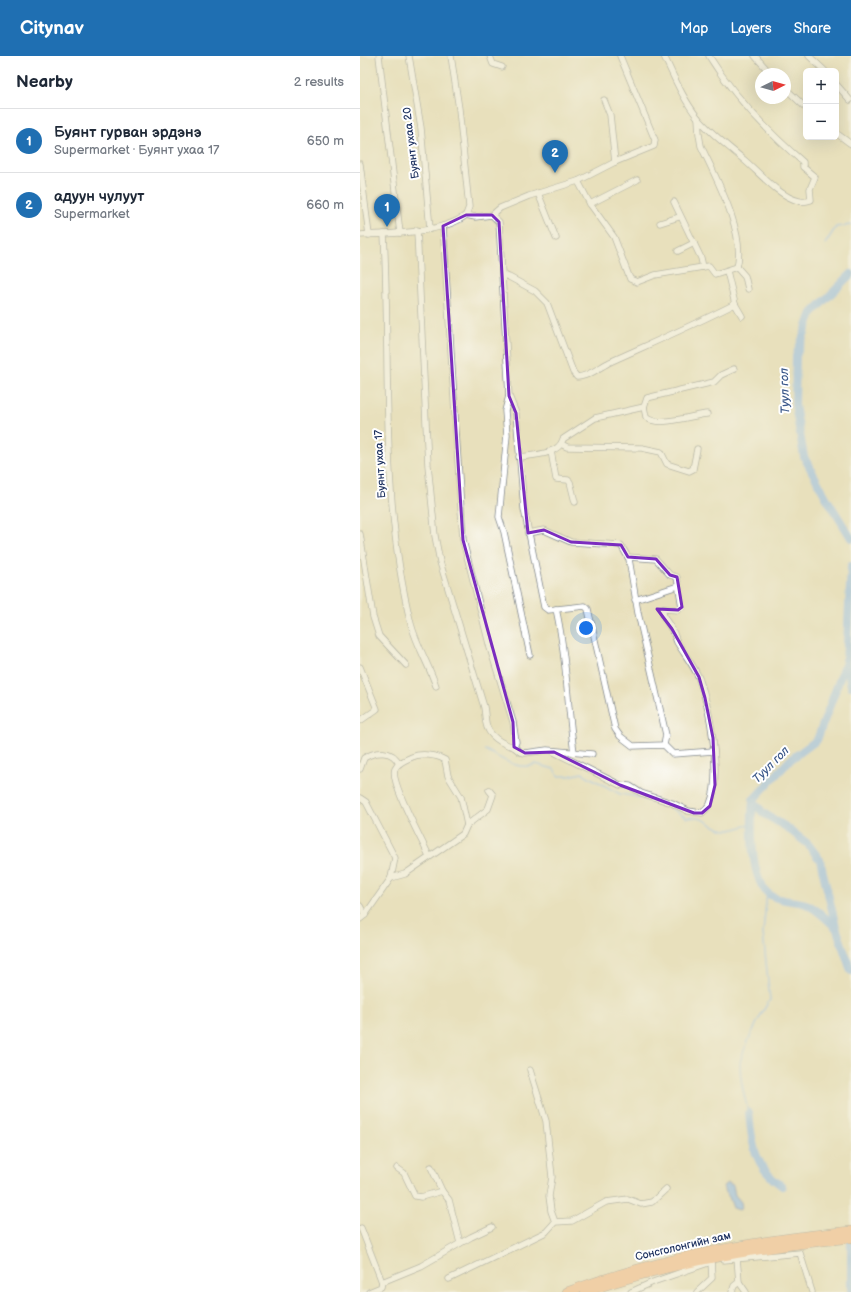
<!DOCTYPE html>
<meta charset="utf-8">
<style>
:root{--surface:#fff;--page:#f6f6f7;--text:#1f2937;--muted:#747a83;--line:#e0e1e3;--accent:#1f6fb2}
body{margin:0;font-family:"Balsamiq Sans",sans-serif;background:var(--page);color:var(--text)}
.controls{position:absolute;right:12px;top:12px;display:grid;overflow:hidden;border-radius:6px;box-shadow:0 4px 16px #0002}
.controls button{width:36px;height:36px;display:grid;place-items:center;padding:0;border:0;border-bottom:1px solid var(--line);background:var(--surface);color:var(--text);font:20px sans-serif}
.compass{position:absolute;left:395px;top:12px;width:36px;height:36px;border-radius:50%;background:var(--surface);box-shadow:0 4px 16px #0002;rotate:85deg}
.you{position:absolute;left:226px;top:572px;width:14px;height:14px;margin:-10px;border:3px solid #fff;border-radius:50%;background:#1a73e8;box-shadow:0 0 0 6px #1a73e833}
.badge{display:grid;place-items:center;width:26px;height:26px;border-radius:50%;background:var(--accent);color:#fff;font-size:13px;font-weight:700}
.pin{position:absolute;translate:-50% -33px;filter:drop-shadow(0 1px 2px #0008)}
.pin::after{content:'';position:absolute;top:21px;width:14px;height:12px;background:inherit;clip-path:polygon(0 0,100% 0,50% 100%)}
.list{margin:0;padding:0;list-style:none}
h2{display:flex;justify-content:space-between;align-items:center;height:52px;margin:0;padding:0 16px;font-size:17px}
h2 small{font-size:13px;font-weight:400;color:var(--muted)}
.list li{display:grid;grid-template-columns:26px 1fr auto;gap:12px;align-items:center;box-sizing:border-box;height:64px;padding:0 16px;border-top:1px solid var(--line)}
.list b{display:block;font-size:15px;white-space:nowrap}
.list p{margin:0;font-size:13px;white-space:nowrap;color:var(--muted)}
.list em{font-size:13px;font-style:normal;color:var(--muted)}
.map{position:relative;flex:none;width:491px;height:1236px;overflow:hidden}
header{display:flex;align-items:center;gap:24px;box-sizing:border-box;height:56px;padding:0 20px;background:var(--accent);color:#fff}
header strong{font-size:19px}
nav{display:flex;gap:22px;margin-inline-start:auto;font-size:14px}
main{display:flex}
aside{flex:1;background:var(--surface)}
.map>svg:first-child{display:block}
.water{fill:#89baf5;stroke:#5274aa}
.lines{fill:none;stroke-linecap:round;stroke-linejoin:round}
.stream{stroke:#89baf5;stroke-width:1.5}
.river{stroke:#89baf5;stroke-width:8}
.minor-casing{stroke:#82888d;stroke-width:7}
.primary-casing{stroke:#82888d;stroke-width:10}
.minor{stroke:#fff;stroke-width:5.5}
.primary{stroke:#fbbb8d;stroke-width:9}
.marked{fill:none;stroke:#7b2cbf;stroke-width:3;stroke-linejoin:round}
.labels{text-anchor:middle;dominant-baseline:central;stroke-width:4;stroke-linejoin:round;paint-order:stroke}
.street-label{font-size:11px;fill:#1b2f5e;stroke:#fff}
.water-label{font-size:12px;font-style:italic;fill:#3c598b;stroke:#fff}
</style>
<header>
<strong>Citynav</strong>
<nav><a>Map</a><a>Layers</a><a>Share</a></nav>
</header>
<main>
<aside>
<h2>Nearby<small>2 results</small></h2>
<ul class="list">
<li><span class="badge">1</span><div><b>Буянт гурван эрдэнэ</b><p>Supermarket · Буянт ухаа 17</p></div><em>650 m</em></li>
<li><span class="badge">2</span><div><b>адуун чулуут</b><p>Supermarket</p></div><em>660 m</em></li>
</ul>
</aside>
<div class="map">
<svg width="491" height="1236" viewBox="0 0 491 1236">
<rect width="100%" height="100%" fill="#fff"/>
<filter id="ink" filterUnits="userSpaceOnUse"><feTurbulence type="fractalNoise" baseFrequency=".025" numOctaves="2"/><feDisplacementMap in="SourceGraphic" scale="8" xChannelSelector="R" yChannelSelector="G"/><feConvolveMatrix kernelMatrix="1 2 1 2 8 2 1 2 1" color-interpolation-filters="sRGB"/></filter>
<filter id="wash" filterUnits="userSpaceOnUse"><feTurbulence type="fractalNoise" baseFrequency=".012" numOctaves="4" result="noise"/><feDisplacementMap in="SourceGraphic" scale="16" xChannelSelector="R" yChannelSelector="G"/><feGaussianBlur stdDeviation="0.9" result="paint"/><feColorMatrix in="noise" values="0 0 0 0 0 0 0 0 0 0 0 0 0 0 0 0 0 1.4 0 .05"/><feComposite in="paint" operator="in"/></filter>
<g filter="url(#wash)">
<rect width="100%" height="100%" fill="#e8e0bc"/>
<!-- water -->
<path class="water" d="M367,1127L373,1129L375,1139L381,1146L382,1152L379,1154L373,1152L369,1141L365,1137L363,1130Z"/>
<g class="lines">
<!-- stream -->
<g class="stream">
<path d="M465,188L476,171L491,169"/>
<path d="M490,218H491"/>
<path d="M125,694C141,702 159,716 176,708L194,713L198,720H209L222,717L260,738L273,740L309,751L327,762C348,759 349,772 366,774C373,775 384,770 391,768"/>
<path d="M389,1057C384,1041 380,1025 380,1008C380,999 403,953 410,944L403,877L407,835"/>
</g>
<!-- river -->
<g class="river">
<path d="M491,218L452,257L436,300L435,349L444,401L467,443L491,482"/>
<path d="M491,510L486,606L457,684L430,704L393,744L403,757L426,771L448,788L460,804L476,871L491,915"/>
<path d="M486,606L491,630"/>
<path d="M393,744C391,766 389,825 410,839C420,846 435,844 446,848C457,853 466,862 475,871"/>
<path d="M389,1057C392,1088 394,1111 422,1130"/>
<path d="M491,1236V1187"/>
</g>
</g>
</g>
<g filter="url(#ink)">
<g class="lines">
<defs>
<g id="minor">
<path d="M19,0L40,177"/>
<path d="M49,0L61,72L70,173"/>
<path d="M130,0L133,8L142,11"/>
<path d="M304,0C314,21 323,43 338,62C351,78 367,89 383,103C399,116 418,140 439,145C443,146 448,145 451,144L450,133L455,121L443,111V106C407,75 374,41 349,0"/>
<path d="M395,0L411,18"/>
<path d="M449,0L465,15"/>
<path d="M476,28L490,44"/>
<path d="M425,32L446,52"/>
<path d="M244,44L250,59L255,106"/>
<path d="M338,62L339,78L341,90C356,122 386,177 377,211"/>
<path d="M476,77L491,88"/>
<path d="M0,108L9,179"/>
<path d="M218,125L230,148L254,181L270,223L277,226L295,219L349,210L355,218L377,211"/>
<path d="M178,137L196,182"/>
<path d="M314,146L341,202L343,211"/>
<path d="M230,148L277,124"/>
<path d="M106,159L115,161L132,159L139,166L149,340L156,357L164,453L184,551L188,554L225,550L228,553L255,673L260,680L273,690L304,689L313,698L354,695"/>
<path d="M132,159L140,152L169,140L218,125L255,106L294,90L295,84L260,0"/>
<path d="M300,167L319,161"/>
<path d="M57,174L68,409L75,480L80,506L124,651C125,656 125,662 126,667C128,680 142,688 154,691L156,686L153,666L130,592L103,484L83,170"/>
<path d="M24,178C31,308 19,440 51,568C57,590 69,609 76,630"/>
<path d="M0,179C29,178 84,177 106,159L109,151L99,53L91,0"/>
<path d="M318,195L334,187"/>
<path d="M377,211L385,220L388,233"/>
<path d="M367,215L375,248L382,260"/>
<path d="M143,219L149,221L175,235L187,247L213,316L217,321C228,321 240,311 250,306C292,287 334,269 375,248"/>
<path d="M149,340L145,355L147,379L139,461L144,476L170,599"/>
<path d="M347,358C333,359 296,372 286,361L284,351L287,342L354,326L361,319L374,313"/>
<path d="M201,388L207,391L282,392L301,396L307,408L329,415L333,413L337,393"/>
<path d="M191,395L196,423L208,424L210,426L215,446"/>
<path d="M159,401C173,399 199,399 203,383L235,362L284,351"/>
<path d="M168,477L184,474L211,486L261,489L269,503L278,557L306,679L304,689"/>
<path d="M0,478L13,561L19,580L46,609"/>
<path d="M275,544L318,530"/>
<path d="M196,553C207,600 207,649 214,696"/>
<path d="M0,611L17,653L0,665"/>
<path d="M154,691L160,696L165,697L187,694L232,698"/>
<path d="M194,696L260,729L270,730L281,737L312,747L328,755L342,757C345,754 349,751 350,748C362,719 350,651 339,622C334,610 324,598 317,586C315,581 314,576 311,572C307,565 302,561 303,553L318,554L322,551L317,521L310,519L296,503L268,501"/>
<path d="M0,713L4,702C15,695 33,693 39,708"/>
<path d="M0,742L6,746L35,802L31,822L5,859L0,863"/>
<path d="M69,800C63,786 29,725 35,713C38,706 46,704 52,701C61,697 77,699 85,704L88,720L101,741L107,769"/>
<path d="M31,822L45,818L103,778L107,769L128,753L133,739L129,734"/>
<path d="M0,850L5,859"/>
<path d="M170,1014L186,1065L192,1121L189,1140L191,1155L195,1166"/>
<path d="M71,1111L82,1135"/>
<path d="M37,1112L44,1117L55,1140L61,1141L82,1135L89,1144L100,1187"/>
<path d="M1,1172L22,1226"/>
<path d="M364,1204L440,1197L452,1236"/>
<path d="M89,1223L186,1176L195,1166L212,1165L246,1146L268,1143L281,1148L292,1146L306,1133"/>
<path d="M379,1226L386,1236"/>
<path d="M9,1236L21,1231L22,1226L61,1210L111,1181L132,1171"/>
<path d="M271,1236L293,1226L351,1206"/>
<path d="M337,1236L352,1222L351,1204"/>
<path d="M372,1236L374,1230L379,1226L377,1202"/>
</g>
<g id="primary">
<path d="M207,1236C298,1202 394,1184 491,1175"/>
<path d="M225,1236C311,1206 401,1191 491,1182"/>
</g>
</defs>
<!-- minor casing -->
<use href="#minor" class="minor-casing"/>
<!-- primary casing -->
<use href="#primary" class="primary-casing"/>
<!-- minor -->
<use href="#minor" class="minor"/>
<!-- primary -->
<use href="#primary" class="primary"/>
</g>
</g>
<!-- marked area -->
<path d="M0 0H491V1236H0ZM106,159H132L139,166L149,340L156,357L168,477L184,474L211,486L261,489L268,501L296,503L310,519L317,521L322,551L318,554L297,553L312,573L339,621L345,642L353,682L355,729L350,750L342,757H334L260,729L194,696L165,697L154,691L153,666L103,484L83,170Z" fill="#e8e0bc" fill-opacity=".55" fill-rule="evenodd"/>
<path class="marked" d="M106,159H132L139,166L149,340L156,357L168,477L184,474L211,486L261,489L268,501L296,503L310,519L317,521L322,551L318,554L297,553L312,573L339,621L345,642L353,682L355,729L350,750L342,757H334L260,729L194,696L165,697L154,691L153,666L103,484L83,170Z"/>
<g class="labels">
<!-- street labels -->
<g class="street-label">
<text transform="translate(51 87) rotate(-97)">Буянт ухаа 20</text>
<text transform="translate(20 408) rotate(-93)">Буянт ухаа 17</text>
<text transform="translate(323 1190) rotate(-13)">Сонсголонгийн зам</text>
</g>
<!-- water labels -->
<g class="water-label">
<text transform="translate(425 335) rotate(-92)">Туул гол</text>
<text transform="translate(411 709) rotate(-45)">Туул гол</text>
</g>
</g>
</svg>
<div class="controls">
<button>+</button>
<button>−</button>
</div>
<svg class="compass" viewBox="-18 -18 36 36"><path d="M0-13l5 13h-10z" fill="#e53935"/><path d="M0 13l5-13h-10z" fill="#747a83"/></svg>
<div class="you"></div>
<div class="pin badge" style="left:27px;top:171px">1</div>
<div class="pin badge" style="left:195px;top:117px">2</div>
</div>
</main>
